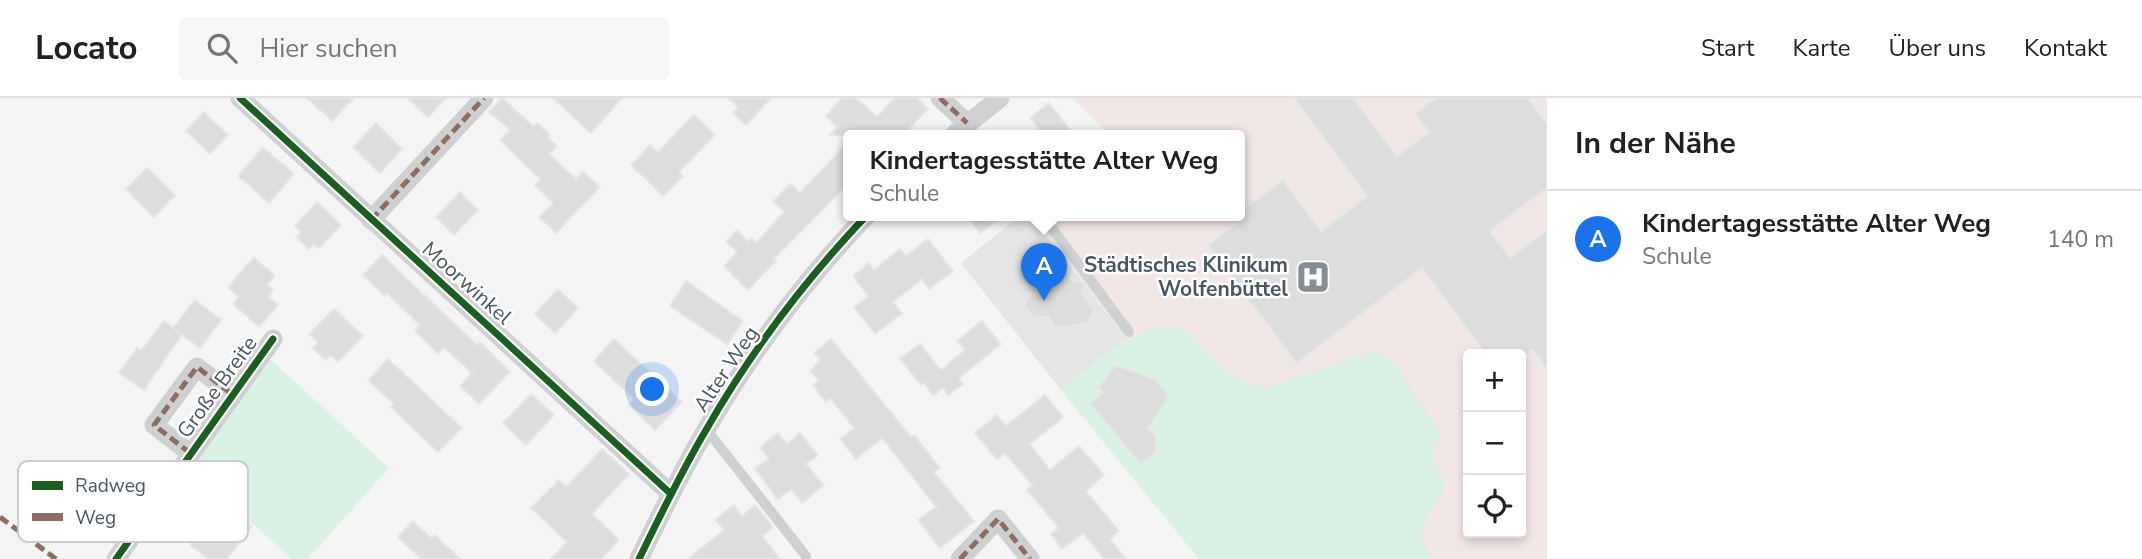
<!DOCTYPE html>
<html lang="de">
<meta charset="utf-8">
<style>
:root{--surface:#fff;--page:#f6f6f6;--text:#202124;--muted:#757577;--line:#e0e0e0;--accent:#1a73e8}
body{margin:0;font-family:"Nunito Sans",sans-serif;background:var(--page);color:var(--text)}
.controls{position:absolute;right:21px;bottom:21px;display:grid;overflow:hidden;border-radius:7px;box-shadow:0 4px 10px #0003}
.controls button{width:63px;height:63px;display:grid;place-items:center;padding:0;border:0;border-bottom:2px solid var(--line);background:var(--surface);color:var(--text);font:35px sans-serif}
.you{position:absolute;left:653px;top:292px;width:24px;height:24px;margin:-18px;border:5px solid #fff;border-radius:50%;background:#1a73e8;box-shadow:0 0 0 10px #1a73e833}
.badge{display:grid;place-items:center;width:46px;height:46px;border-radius:50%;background:var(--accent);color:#fff;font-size:23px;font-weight:700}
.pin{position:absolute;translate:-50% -58px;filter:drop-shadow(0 2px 4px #0008)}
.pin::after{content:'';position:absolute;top:37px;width:24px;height:21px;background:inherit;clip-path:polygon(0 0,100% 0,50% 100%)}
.popup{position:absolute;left:843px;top:32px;width:402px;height:91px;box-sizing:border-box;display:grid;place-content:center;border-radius:7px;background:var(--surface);filter:drop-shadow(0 2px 5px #0005);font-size:23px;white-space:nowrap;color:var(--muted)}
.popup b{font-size:26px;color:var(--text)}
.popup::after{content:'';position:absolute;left:50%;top:100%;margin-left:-14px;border:14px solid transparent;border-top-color:var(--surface)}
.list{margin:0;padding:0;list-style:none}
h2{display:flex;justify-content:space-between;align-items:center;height:91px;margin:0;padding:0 28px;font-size:30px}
h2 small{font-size:23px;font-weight:400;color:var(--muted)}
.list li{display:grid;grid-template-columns:46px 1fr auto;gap:21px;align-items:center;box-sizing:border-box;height:98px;padding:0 28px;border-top:2px solid var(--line)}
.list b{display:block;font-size:26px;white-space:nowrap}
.list p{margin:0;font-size:23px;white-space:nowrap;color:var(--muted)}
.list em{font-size:23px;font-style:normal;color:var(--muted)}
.icon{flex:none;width:38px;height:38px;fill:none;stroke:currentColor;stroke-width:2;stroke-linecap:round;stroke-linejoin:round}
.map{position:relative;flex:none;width:1547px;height:461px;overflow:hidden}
header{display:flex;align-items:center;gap:42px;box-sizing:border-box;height:98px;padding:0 35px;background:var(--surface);border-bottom:2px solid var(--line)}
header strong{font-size:33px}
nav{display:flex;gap:38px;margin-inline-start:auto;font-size:24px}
.search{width:490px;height:63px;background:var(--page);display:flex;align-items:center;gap:18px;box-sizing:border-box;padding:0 24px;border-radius:7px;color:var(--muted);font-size:26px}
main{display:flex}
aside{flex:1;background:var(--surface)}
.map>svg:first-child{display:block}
.education{fill:#e6e5e6}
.medical{fill:#f1e7e6;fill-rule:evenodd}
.green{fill:#d9f2e3}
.building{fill:#ddddde;stroke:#e5e6e7;stroke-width:2}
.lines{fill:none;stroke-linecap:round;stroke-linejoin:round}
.service{stroke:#ced0d2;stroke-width:10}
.minor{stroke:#ced0d2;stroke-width:19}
.quiet{stroke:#8d6e63;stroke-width:5;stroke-dasharray:10 5;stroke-linecap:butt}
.cycleway-casing{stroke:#fff;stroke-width:11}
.cycleway{stroke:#1b5e20;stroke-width:7}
.labels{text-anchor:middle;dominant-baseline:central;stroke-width:5;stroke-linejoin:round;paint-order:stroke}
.poi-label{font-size:21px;font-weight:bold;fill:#4a5661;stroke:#fff;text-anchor:end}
.street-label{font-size:21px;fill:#4a5661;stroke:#fff}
.key{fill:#fff;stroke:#c9ccd0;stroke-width:2}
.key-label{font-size:19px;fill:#4a5661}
</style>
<header>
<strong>Locato</strong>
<div class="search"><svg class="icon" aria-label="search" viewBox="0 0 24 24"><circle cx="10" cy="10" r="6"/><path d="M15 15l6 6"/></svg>Hier suchen</div>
<nav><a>Start</a><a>Karte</a><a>Über uns</a><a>Kontakt</a></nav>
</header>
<main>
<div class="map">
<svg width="1547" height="461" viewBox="0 0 1547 461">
<rect width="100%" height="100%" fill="#f4f4f4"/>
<!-- education -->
<path class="education" d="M1021,117H1029L1127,240L1061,292L961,165Z"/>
<!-- medical -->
<path class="medical" d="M1073,0H1547V461H1199L1061,292L1127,240L1029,117H1240V37H1102L1105,33ZM1468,256H1521V435H1468Z"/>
<!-- green -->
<g class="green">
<path d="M1172,228L1188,234L1231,278L1266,290L1375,252L1394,265L1441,336L1431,359L1441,376L1445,388C1431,420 1411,422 1431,461H1199L1061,292C1097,264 1124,233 1172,228Z"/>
<path d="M270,261L389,370L308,461H292L188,367Z"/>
</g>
<!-- building -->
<g class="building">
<path d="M307,0H354L332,23Z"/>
<path d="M408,0H446L428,19Z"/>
<path d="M502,0L534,29L537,25L550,37L548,40L557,48L549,56L576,81L583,73L600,89L556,135L539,119L553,105L535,87L540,81L500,42L510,32L489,14Z"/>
<path d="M553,0H622L591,35Z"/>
<path d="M728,0H771L746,27L733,15L738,9Z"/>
<path d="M842,0H856L877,19L895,0H917L928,11L903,37H830L837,29L826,18Z"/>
<path d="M1294,0H1353L1397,58L1429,34L1415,16L1436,0H1528L1547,26V90L1490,133L1510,160L1547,132V270L1533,252L1528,256H1486L1422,170L1296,265L1208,147L1245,120L1241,113L1283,82L1321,133L1367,98Z"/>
<path d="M1049,5L1074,37H1044L1030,20Z"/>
<path d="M204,14L228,37L210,56L186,33Z"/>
<path d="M694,17L715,37L679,74L683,78L663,98L631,67L650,47L658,54Z"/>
<path d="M376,25L402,51L380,75L353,49Z"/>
<path d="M848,44V86L774,161L776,163L748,192L724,168L737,154L726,144L737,132L748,143L751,140L756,145L784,114L773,104L790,86L800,95Z"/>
<path d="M263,49L294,76L269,105L238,78Z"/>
<path d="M147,70L175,97L154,119L126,91Z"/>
<path d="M460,94L478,112L454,137L436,119Z"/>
<path d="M317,104L341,127L319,150L314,146L309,151L296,139L301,134L295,128Z"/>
<path d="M967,117H1004L980,135Z"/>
<path d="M928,141L953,173L929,191L922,181L893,204L902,215L875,236L854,209L868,198L853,178L869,165L874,172L900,151L906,158Z"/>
<path d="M382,157L477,247L480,244L510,274L479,306L460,288L472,275L444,249L438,256L415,233L420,227L387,195L385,198L363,177Z"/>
<path d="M254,159L275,178L267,187L273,192L269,199L278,207L259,229L233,206L239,199L228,189Z"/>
<path d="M1065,174L1073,184L1081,183L1085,187L1081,195L1094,212L1088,225L1054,230L1048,218L1034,220L1024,208L1039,176Z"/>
<path d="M686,183L743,223L727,246L670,208Z"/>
<path d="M558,191L578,210L555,235L535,216Z"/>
<path d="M195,202L221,222L200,250L173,230Z"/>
<path d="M334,211L363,238L338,264L330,257L326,262L312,250L318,244L309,236Z"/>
<path d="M164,223L182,236L144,292L119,275L137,250L141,253Z"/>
<path d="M982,223L1001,246L959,280L963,286L948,297L943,290L933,298L924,285L921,287L900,261L920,246L941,272L965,252L957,243Z"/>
<path d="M614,241L682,304L655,332L629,307L634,301L594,263Z"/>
<path d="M831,241L911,339L914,337L940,370L934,374L974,423L940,450L918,422L936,409L882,340L856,361L840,341L854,330L830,300L826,304L813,288L819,283L811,273L820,261L814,255Z"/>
<path d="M388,261L462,330L438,354L391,309L394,306L368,282Z"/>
<path d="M1116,267L1156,282L1169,298L1148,330L1156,338L1155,355L1140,366L1090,305L1103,294L1099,289Z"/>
<path d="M531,296L554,317L526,347L503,325Z"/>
<path d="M1045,297L1063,319L1030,346L1050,372L1079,348L1104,377L1086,393L1119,433L1110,441L1126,461H1104L1083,435L1062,451L1051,436L1059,430L1027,392L1032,387L1005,355L997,362L975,335L997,317L1006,328Z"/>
<path d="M778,335L787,346L800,335L818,357L806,366L824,387L802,405L791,391L778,401L755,371L769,360L760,350Z"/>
<path d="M602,351L629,376L592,416L619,442L601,461H551L567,444L531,410L559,382L566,389Z"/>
<path d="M222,406L251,429L227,461H209L190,447Z"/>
<path d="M734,407L742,418L755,407L773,429L762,438L780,461H688L724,432L715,422Z"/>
<path d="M413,423L431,440L435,437L460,461H421L398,439Z"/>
</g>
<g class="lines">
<!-- service -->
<g class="service">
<path d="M1042,117L1129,234"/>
<path d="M706,331L806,458"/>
</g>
<!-- minor -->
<g class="minor">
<path d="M240,0L671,396"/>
<path d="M940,0L967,25"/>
<path d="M954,37L1000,0"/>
<path d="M371,122L484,0"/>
<path d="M190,355L154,327L197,269L233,297"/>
<path d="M116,461L273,241"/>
<path d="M639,461C660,418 681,374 706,332C750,255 806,181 867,117"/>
<path d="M960,461L998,421L1030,461"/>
</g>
<!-- quiet -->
<g class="quiet">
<path d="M940,0L967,25"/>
<path d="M371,122L484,0"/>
<path d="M190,355L154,327L197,269L233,297"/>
<path d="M0,419L56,461"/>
<path d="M960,461L998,421L1030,461"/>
</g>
<defs>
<g id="cycleway">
<path d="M240,0L671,396"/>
<path d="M116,461L273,241"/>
<path d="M639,461C660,418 681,374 706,332C750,255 806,181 867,117"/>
</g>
</defs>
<!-- cycleway casing -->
<use href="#cycleway" class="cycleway-casing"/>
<!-- cycleway -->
<use href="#cycleway" class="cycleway"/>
</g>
<!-- icons -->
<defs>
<symbol id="hospital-square" viewBox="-11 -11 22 22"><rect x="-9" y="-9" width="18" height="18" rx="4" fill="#868d94" stroke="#fff"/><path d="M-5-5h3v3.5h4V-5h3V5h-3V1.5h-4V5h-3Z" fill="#fff"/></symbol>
</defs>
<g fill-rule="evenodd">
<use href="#hospital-square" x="1294" y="160" width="38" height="38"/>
</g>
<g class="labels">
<!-- poi labels -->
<g class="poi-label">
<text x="1288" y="167">Städtisches Klinikum<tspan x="1288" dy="24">Wolfenbüttel</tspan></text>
</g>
<!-- street labels -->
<g class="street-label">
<text transform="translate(467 185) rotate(42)">Moorwinkel</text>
<text transform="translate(726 271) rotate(-56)">Alter Weg</text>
<text transform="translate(217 289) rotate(-54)">Große Breite</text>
</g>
</g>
<!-- legend -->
<rect x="18" y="363" width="230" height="81" rx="10" class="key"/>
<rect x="32" y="383" width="31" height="9" fill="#1b5e20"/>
<rect x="32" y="415" width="31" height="8" fill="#8d6e63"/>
<g class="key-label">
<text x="75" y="394">Radweg</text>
<text x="75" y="426">Weg</text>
</g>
</svg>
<div class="controls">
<button>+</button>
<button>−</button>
<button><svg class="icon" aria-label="locate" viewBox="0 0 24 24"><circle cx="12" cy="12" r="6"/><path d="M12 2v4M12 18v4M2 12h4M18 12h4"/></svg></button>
</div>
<div class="you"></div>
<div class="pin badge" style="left:1044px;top:203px">A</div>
<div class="popup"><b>Kindertagesstätte Alter Weg</b>Schule</div>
</div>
<aside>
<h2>In der Nähe<small></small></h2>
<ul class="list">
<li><span class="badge">A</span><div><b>Kindertagesstätte Alter Weg</b><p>Schule</p></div><em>140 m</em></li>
</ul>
</aside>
</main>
